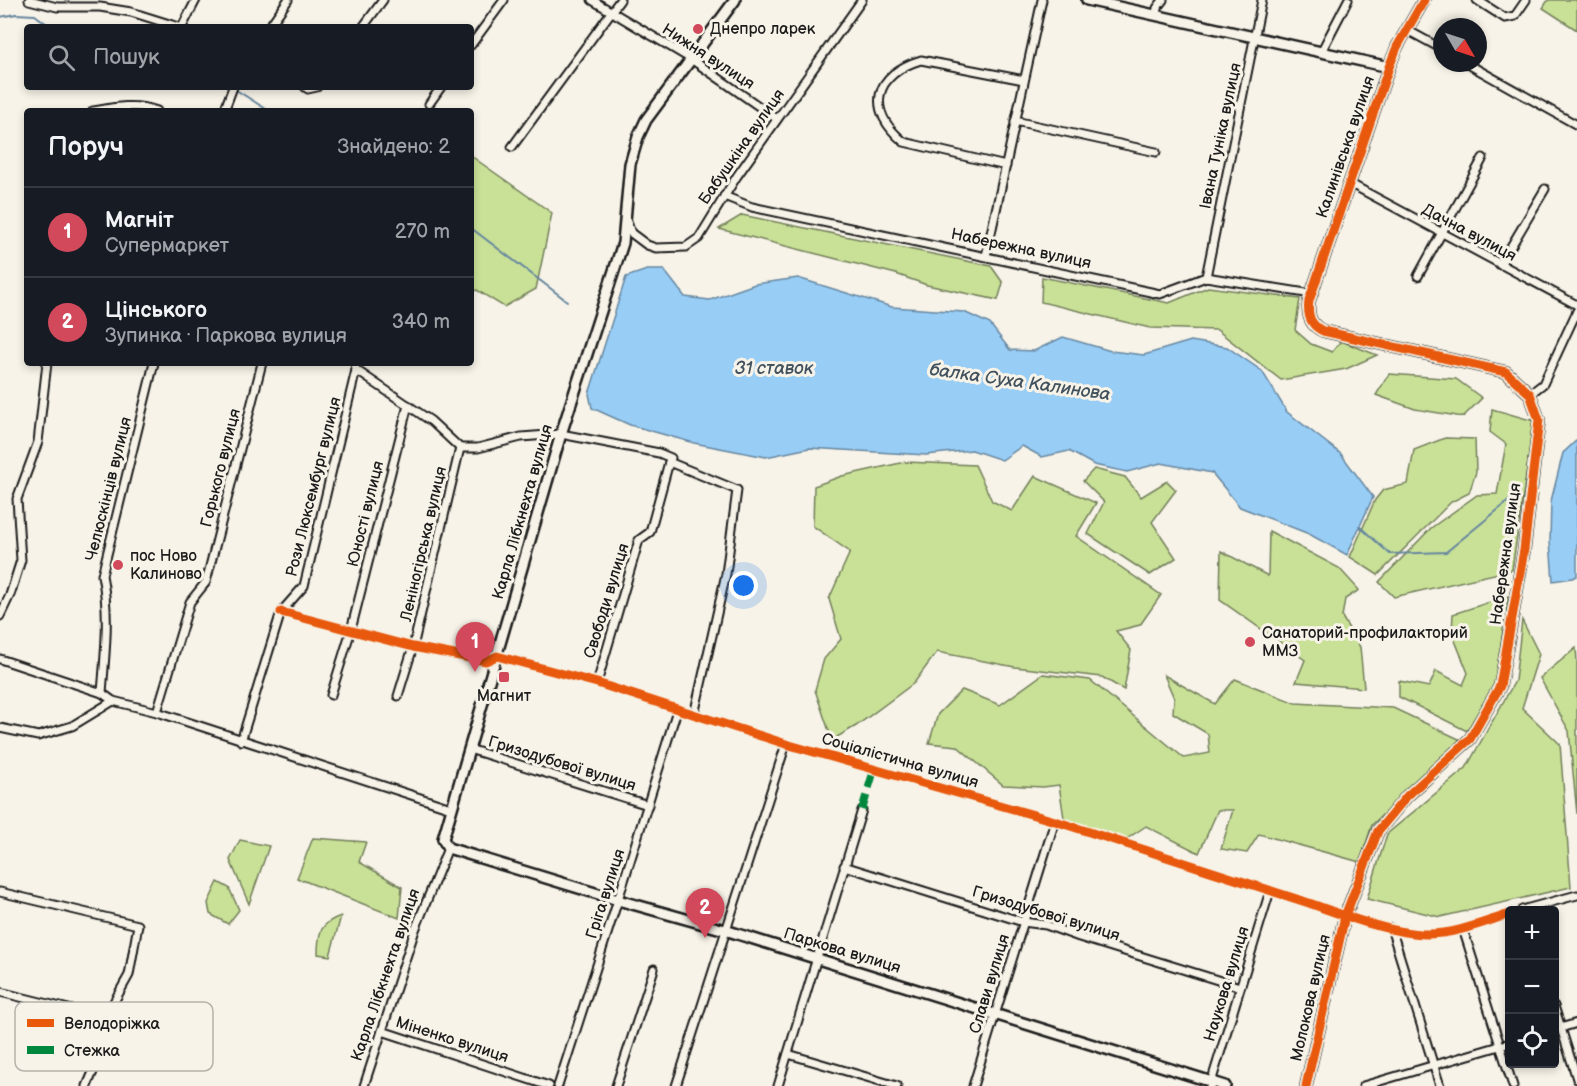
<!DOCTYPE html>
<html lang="uk">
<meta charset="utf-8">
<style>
:root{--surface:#171b24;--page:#20242c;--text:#f1f3f6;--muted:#9ea1a6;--line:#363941;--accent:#d1495b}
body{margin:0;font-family:"Balsamiq Sans",sans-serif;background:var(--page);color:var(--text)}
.controls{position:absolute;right:18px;bottom:18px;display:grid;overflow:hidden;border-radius:6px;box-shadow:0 3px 9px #0003}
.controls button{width:54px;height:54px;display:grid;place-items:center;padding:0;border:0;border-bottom:2px solid var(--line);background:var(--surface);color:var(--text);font:30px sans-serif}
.compass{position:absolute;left:1433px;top:18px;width:54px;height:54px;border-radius:50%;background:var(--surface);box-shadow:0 3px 9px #0003;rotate:129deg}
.you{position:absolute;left:744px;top:586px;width:21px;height:21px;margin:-15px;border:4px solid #fff;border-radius:50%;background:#1a73e8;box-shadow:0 0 0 9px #1a73e833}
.badge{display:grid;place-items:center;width:39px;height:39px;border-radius:50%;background:var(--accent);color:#fff;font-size:20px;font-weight:700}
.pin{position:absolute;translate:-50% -50px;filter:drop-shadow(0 2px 3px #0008)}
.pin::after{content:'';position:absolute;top:32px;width:21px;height:18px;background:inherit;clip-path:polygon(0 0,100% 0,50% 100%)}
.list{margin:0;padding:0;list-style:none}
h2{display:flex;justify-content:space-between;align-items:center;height:78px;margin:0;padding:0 24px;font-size:26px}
h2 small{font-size:20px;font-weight:400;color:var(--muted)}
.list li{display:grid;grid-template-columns:39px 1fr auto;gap:18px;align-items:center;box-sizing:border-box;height:90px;padding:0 24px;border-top:2px solid var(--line)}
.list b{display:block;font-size:22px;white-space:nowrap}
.list p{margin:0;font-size:20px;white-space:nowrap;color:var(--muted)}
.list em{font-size:20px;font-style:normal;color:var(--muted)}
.icon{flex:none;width:33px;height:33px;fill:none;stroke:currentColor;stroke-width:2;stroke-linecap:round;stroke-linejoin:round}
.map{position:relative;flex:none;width:1577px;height:1086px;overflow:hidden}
.search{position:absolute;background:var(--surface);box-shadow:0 3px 9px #0003;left:24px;top:24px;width:450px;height:66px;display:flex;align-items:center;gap:15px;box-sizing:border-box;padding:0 21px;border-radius:6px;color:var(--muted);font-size:22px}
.panel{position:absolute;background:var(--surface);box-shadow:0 3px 9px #0003;left:24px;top:108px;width:450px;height:258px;border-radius:6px}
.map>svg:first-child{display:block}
.green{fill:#c9e197;stroke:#727e5a;stroke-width:1.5}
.water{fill:#98cdf6;stroke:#66869f;stroke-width:1.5}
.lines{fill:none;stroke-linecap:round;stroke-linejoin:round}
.stream{stroke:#66869f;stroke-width:2}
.street-casing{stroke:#1c1c1c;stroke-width:11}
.secondary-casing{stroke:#1c1c1c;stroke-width:14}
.street{stroke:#f7f3e8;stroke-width:7}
.secondary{stroke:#f7f3e8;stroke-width:9}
.quiet{stroke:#00873e;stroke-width:8;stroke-dasharray:15 8;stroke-linecap:butt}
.cycleway-casing{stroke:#f7f3e8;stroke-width:13}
.cycleway{stroke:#e8590c;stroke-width:9}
.poi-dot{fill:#d1495b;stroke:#f7f3e8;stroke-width:2}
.labels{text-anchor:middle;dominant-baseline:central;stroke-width:6;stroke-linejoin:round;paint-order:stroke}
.poi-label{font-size:16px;fill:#1c1c1c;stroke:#f7f3e8;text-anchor:start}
.street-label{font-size:16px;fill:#1c1c1c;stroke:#f7f3e8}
.water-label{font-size:18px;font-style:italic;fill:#41515d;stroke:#f7f3e8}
.key{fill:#f7f3e8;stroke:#b5b2ab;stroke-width:1.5}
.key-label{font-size:16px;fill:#1c1c1c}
</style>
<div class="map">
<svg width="1577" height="1086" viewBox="0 0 1577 1086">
<rect width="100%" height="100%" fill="#f7f3e8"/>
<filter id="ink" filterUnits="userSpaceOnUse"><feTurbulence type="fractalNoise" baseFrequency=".0167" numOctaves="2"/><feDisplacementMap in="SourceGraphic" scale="12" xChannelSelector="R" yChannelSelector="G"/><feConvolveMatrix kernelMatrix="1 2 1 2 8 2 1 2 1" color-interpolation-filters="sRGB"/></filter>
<g filter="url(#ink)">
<!-- green -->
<g class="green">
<path d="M1548,0H1577V30L1543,8Z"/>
<path d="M471,156L552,213L536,289L504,307L477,290L471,292Z"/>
<path d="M742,215L991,266L1003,283L998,300L927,285L896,274L719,229Z"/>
<path d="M1042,277L1169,303L1208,287L1300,299L1295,330L1311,344L1332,352L1341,341L1377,355L1346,369L1281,380L1217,330L1150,328L1041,302Z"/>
<path d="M1389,374L1456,379L1482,398L1463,417L1415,409L1376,395Z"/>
<path d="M1492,409L1534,421L1512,570L1394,597L1379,582L1431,528L1477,495L1497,494L1506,444L1490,432Z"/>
<path d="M1445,438L1475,439L1476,472L1469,493L1451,502L1378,575L1350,557L1375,500L1383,490L1408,484L1414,450Z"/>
<path d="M905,462L975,465L992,501L1012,511L1035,476L1096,503L1076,536L1161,595L1140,625L1116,631L1131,650L1124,690L1102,677L1015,667L937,652L914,683L856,726L832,740L815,690L824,659L841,639L829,599L850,552L813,526L814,486L842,476Z"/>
<path d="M1094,469L1125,477L1141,497L1167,481L1176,490L1152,522L1176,558L1150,575L1088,534L1104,502L1083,481Z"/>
<path d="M1269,531L1339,568L1359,590L1345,599L1342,617L1360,647L1364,688L1296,682L1305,660L1220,600L1221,551L1268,576Z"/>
<path d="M1508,596L1495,684L1467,731L1399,697V681L1429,687L1436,671L1463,685L1468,673L1452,633L1453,614Z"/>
<path d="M1522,620L1539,654L1522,708L1560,744L1571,887L1440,917L1367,899L1387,834L1466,768L1515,681Z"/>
<path d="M1576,648L1577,661V814L1569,731L1540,678Z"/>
<path d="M1043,674L1090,680L1184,758L1210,753L1208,734L1173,713L1174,698L1164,675L1215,704L1235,679L1295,703L1393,708L1461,740L1372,825L1360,862L1259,834L1247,853L1221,849L1233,810H1218L1199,853L1146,826L1125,840L1064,818L1059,785L1043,787L1003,785L957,746L929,743L938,714L962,690L1000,705Z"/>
<path d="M313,838L366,842L359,862L402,887L399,918L297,878Z"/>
<path d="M240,840L269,846L249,904L230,860Z"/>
<path d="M218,882L229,888L239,910L228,924L210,914L208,903Z"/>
<path d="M341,916L330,956L318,954C318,933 320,923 341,916Z"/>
</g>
<!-- water -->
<g class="water">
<path d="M647,270H664L685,297L710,300L755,284L798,278L892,307L964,312L990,324L1010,350L1034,351L1063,337L1111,351L1144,355L1191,341L1227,347L1262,371L1287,412L1341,454L1373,497L1347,555L1309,534L1240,507L1212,473L1161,463L1127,472L1094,465L1069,451L1042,457L1022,446L1002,460L972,450L926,455L809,448L766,457L694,443L630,425L592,408L589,394L626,277Z"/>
<path d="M1577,440V576L1573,578L1553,581L1550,541L1551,501L1563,453Z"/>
</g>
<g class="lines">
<!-- stream -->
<g class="stream">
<path d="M0,17L16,14L35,15L51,27"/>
<path d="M233,88L269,111"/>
<path d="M471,228L567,301"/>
<path d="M1359,526L1390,554L1446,552L1510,500"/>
</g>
<defs>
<g id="street">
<path d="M29,0L57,7H100L131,12L179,27"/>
<path d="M592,0L691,59L777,119"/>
<path d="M1477,0L1505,18L1515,16L1526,0"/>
<path d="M1156,15L1157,8L1163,0"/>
<path d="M182,27L196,0"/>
<path d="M269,27L288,0"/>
<path d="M363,27L383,0"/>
<path d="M1407,30L1442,49"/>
<path d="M471,45L504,0"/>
<path d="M1321,52L1348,0"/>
<path d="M1466,63L1577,125"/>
<path d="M305,87L308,89L317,87"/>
<path d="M429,104L441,87"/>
<path d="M93,111C115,107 136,103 157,111"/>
<path d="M224,111L233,87"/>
<path d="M1015,121L1156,152"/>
<path d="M512,147L620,0"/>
<path d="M1006,166L904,142C865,110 874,74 921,60L1024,80"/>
<path d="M1349,183L1577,305"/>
<path d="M724,196L752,207L1160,294L1206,277L1312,294"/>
<path d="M626,219L631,233L647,245L656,248L686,247L699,238L737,176L862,0"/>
<path d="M986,256L1042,0"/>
<path d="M1500,265L1545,189"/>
<path d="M1418,276L1483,158"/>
<path d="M1206,277L1262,0"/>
<path d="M355,363L356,370L431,421L460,448H478L521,437L561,434L659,453L671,458L669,462L737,490L726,574L694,715"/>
<path d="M1530,394L1543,384L1577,311"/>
<path d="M281,612L413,647L486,661L497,656L597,683L786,744L1055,821L1309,903C1342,915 1395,935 1429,934C1456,934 1484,922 1510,914"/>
<path d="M0,616L10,595L21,560L17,499L38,442L47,363"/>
<path d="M0,659L102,693L113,701L157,712L451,808"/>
<path d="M597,683L639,540L650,532L669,462"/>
<path d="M102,693C105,653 110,615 102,575L154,363"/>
<path d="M331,695L351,630L408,405"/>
<path d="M398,696L413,647L460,448"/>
<path d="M157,712L190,602L206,582L262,363"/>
<path d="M0,728L38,736L72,726L113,701"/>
<path d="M241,741L281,612L304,586L356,370"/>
<path d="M469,749L648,805"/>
<path d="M844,866L1023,922L1046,925L1079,937L1240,987"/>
<path d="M0,892L138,925L129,975L105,1018L107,1039L87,1086"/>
<path d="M1522,910L1577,895"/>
<path d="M1391,928L1440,1086"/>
<path d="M1463,929L1513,1086"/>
<path d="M0,992L105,1018"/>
<path d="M1554,1006L1577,1079"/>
<path d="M1554,1030L1577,1023"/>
<path d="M382,1031L549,1086"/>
<path d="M788,1054L897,1086"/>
<path d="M364,1086L415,930L448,848"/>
<path d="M558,1086L618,900L677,710"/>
<path d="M616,1086L654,969"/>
<path d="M676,1086L786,744"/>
<path d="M778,1086L862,810"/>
<path d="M973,1086L1055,821"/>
<path d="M1210,1086L1270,891"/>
<path d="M1363,1086L1510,1043"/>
</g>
<g id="secondary">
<path d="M735,0L646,120L638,137L630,164L623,243L561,434L443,839L448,848L618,900L725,930L1225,1086"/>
<path d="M1087,0L1389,67"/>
<path d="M1306,1086L1345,916L1378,831L1407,796L1470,739L1500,686L1524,550L1539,420L1530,394L1506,372L1323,331C1310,325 1307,315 1309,301L1389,67L1397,47L1424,0"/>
</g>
</defs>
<!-- street casing -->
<use href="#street" class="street-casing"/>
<!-- secondary casing -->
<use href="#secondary" class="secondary-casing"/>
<!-- street -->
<use href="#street" class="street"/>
<!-- secondary -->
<use href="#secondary" class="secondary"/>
<!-- quiet -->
<path class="quiet" d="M862,810L874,770"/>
<defs>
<g id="cycleway">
<path d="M281,612L413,647L486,661L497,656L597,683L786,744L1055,821L1309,903C1342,915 1395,935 1429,934C1456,934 1484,922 1510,914"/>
<path d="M1306,1086L1345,916L1378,831L1407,796L1470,739L1500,686L1524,550L1539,420L1530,394L1506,372L1323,331C1310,325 1307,315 1309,301L1389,67L1397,47L1424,0"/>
</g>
</defs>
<!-- cycleway casing -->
<use href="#cycleway" class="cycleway-casing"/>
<!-- cycleway -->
<use href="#cycleway" class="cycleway"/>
</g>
</g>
<!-- markers -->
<g class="poi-dot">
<circle cx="698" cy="29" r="6"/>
<circle cx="118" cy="565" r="6"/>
<circle cx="1250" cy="642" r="6"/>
<rect x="498" y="671" width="12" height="12" rx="3"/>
</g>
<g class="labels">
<!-- poi labels -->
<g class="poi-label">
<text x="710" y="29">Днепро ларек</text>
<text x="130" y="556">пос Ново<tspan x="130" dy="18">Калиново</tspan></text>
<text x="1262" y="633">Санаторий-профилакторий<tspan x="1262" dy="18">ММЗ</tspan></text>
<text x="504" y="696" text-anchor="middle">Магнит</text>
</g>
<!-- street labels -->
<g class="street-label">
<text transform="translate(708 57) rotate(33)">Нижня вулиця</text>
<text transform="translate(1221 136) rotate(-78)">Івана Туніка вулиця</text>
<text transform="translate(742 147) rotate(-55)">Бабушкіна вулиця</text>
<text transform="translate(1346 147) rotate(-71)">Калинівська вулиця</text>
<text transform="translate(1469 233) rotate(28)">Дачна вулиця</text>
<text transform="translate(1021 249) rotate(12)">Набережна вулиця</text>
<text transform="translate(221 468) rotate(-76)">Горького вулиця</text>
<text transform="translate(314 487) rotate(-76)">Рози Люксембург вулиця</text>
<text transform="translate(109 489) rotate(-76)">Челюскінців вулиця</text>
<text transform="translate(523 512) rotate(-74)">Карла Лібкнехта вулиця</text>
<text transform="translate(366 514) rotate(-76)">Юності вулиця</text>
<text transform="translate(424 544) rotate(-77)">Леніногірська вулиця</text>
<text transform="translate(1506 554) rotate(-82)">Набережна вулиця</text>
<text transform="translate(607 601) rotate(-73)">Свободи вулиця</text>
<text transform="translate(900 761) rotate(16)">Соціалістична вулиця</text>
<text transform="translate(562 764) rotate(17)">Гризодубової вулиця</text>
<text transform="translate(606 894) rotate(-72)">Гріга вулиця</text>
<text transform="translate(1046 914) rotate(17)">Гризодубової вулиця</text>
<text transform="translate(842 951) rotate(17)">Паркова вулиця</text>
<text transform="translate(386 975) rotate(-71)">Карла Лібкнехта вулиця</text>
<text transform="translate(990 984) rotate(-73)">Слави вулиця</text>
<text transform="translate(1227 984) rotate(-73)">Наукова вулиця</text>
<text transform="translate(1311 998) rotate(-77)">Молокова вулиця</text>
<text transform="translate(452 1040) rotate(18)">Міненко вулиця</text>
</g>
<!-- water labels -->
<g class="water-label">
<text x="774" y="368">31 ставок</text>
<text transform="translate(1020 382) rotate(8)">балка Суха Калинова</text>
</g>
</g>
<!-- legend -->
<rect x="15" y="1002" width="198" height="69" rx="9" class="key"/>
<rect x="27" y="1019" width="27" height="8" fill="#e8590c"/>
<rect x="27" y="1046" width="27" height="8" fill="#00873e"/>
<g class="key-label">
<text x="64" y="1029">Велодоріжка</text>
<text x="64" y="1056">Стежка</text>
</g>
</svg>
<div class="controls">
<button>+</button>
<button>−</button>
<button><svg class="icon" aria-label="locate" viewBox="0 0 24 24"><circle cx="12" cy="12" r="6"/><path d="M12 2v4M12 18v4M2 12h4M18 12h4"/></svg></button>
</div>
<svg class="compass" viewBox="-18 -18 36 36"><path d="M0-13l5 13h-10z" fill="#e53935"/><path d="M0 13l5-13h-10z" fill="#9ea1a6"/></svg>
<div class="you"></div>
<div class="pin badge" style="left:475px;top:672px">1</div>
<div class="pin badge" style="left:705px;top:938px">2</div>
<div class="search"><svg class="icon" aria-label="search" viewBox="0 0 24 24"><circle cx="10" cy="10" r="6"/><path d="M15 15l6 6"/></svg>Пошук</div>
<section class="panel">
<h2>Поруч<small>Знайдено: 2</small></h2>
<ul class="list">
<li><span class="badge">1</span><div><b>Магніт</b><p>Супермаркет</p></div><em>270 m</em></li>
<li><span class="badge">2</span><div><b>Цінського</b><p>Зупинка · Паркова вулиця</p></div><em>340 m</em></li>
</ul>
</section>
</div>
